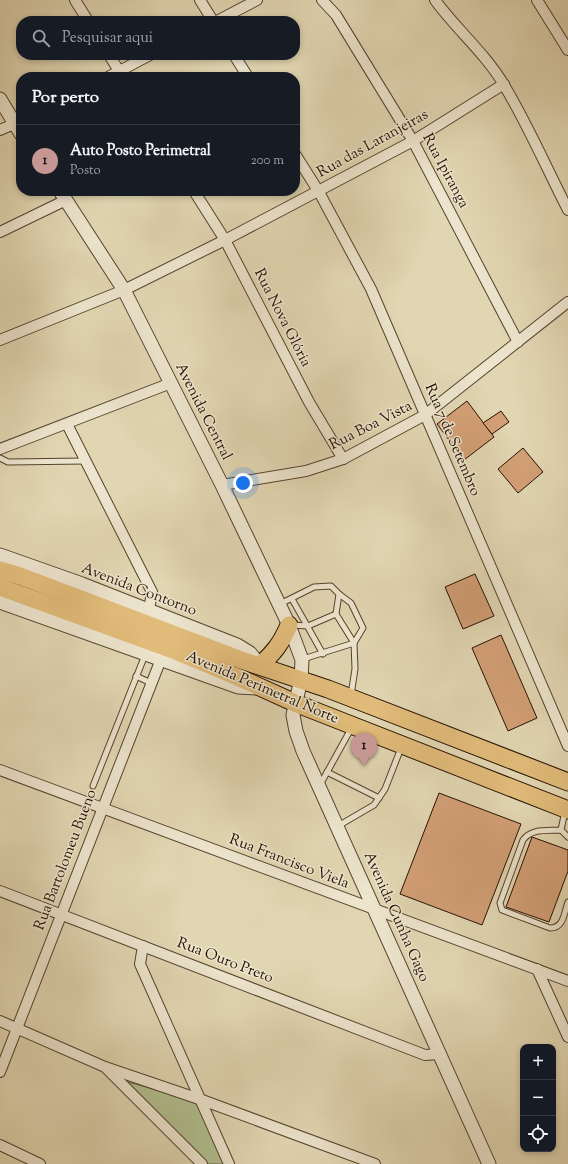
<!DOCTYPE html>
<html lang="pt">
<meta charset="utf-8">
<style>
:root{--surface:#171b24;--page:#20242c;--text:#f1f3f6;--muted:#9ea1a6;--line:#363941;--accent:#c59692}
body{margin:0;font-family:"Sorts Mill Goudy",serif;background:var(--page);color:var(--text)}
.controls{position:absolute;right:12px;bottom:12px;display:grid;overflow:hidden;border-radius:8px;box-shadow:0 2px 6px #0003}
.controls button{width:36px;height:36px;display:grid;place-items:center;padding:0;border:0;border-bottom:1px solid var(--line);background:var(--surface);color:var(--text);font:20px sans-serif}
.you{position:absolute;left:243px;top:483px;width:14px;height:14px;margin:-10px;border:3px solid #fff;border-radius:50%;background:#1a73e8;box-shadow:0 0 0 6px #1a73e833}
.badge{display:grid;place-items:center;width:26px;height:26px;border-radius:50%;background:var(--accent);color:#111;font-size:13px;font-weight:700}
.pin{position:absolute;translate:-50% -33px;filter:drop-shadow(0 1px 2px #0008)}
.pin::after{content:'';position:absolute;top:21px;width:14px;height:12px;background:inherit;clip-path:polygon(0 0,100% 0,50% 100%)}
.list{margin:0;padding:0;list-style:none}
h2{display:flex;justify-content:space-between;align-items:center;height:52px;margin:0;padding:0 16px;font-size:17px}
h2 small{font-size:13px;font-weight:400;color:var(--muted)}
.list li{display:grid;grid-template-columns:26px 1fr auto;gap:12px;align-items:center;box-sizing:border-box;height:72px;padding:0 16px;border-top:1px solid var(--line)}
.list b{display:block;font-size:15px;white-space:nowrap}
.list p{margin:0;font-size:13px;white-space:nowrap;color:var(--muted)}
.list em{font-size:13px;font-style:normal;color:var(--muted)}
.icon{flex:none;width:22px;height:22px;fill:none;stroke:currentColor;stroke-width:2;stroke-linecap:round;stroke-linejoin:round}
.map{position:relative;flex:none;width:568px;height:1164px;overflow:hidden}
.search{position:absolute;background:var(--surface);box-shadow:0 2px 6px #0003;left:16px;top:16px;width:284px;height:44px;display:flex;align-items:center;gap:10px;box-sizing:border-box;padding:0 14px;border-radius:16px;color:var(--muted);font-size:15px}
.panel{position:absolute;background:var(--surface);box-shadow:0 2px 6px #0003;left:16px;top:72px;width:284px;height:124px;border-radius:16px}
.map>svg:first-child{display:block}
.green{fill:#b0be8e;stroke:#6b6848}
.building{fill:#d39f76;stroke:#261101}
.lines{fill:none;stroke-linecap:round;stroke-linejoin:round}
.service-casing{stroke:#55422d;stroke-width:7}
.minor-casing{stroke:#55422d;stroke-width:12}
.tertiary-casing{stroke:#55422d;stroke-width:15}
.trunk-casing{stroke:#261101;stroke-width:19}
.service{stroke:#ece4cd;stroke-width:5}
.minor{stroke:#ece4cd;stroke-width:10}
.tertiary{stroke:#ece4cd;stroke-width:13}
.trunk{stroke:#e0bb79;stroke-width:17}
.labels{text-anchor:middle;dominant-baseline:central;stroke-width:3;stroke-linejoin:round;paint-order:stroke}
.street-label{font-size:15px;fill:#261101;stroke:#ece4cd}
</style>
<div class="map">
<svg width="568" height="1164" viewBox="0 0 568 1164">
<rect width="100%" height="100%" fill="#e1d6b2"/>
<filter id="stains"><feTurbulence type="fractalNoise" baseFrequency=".005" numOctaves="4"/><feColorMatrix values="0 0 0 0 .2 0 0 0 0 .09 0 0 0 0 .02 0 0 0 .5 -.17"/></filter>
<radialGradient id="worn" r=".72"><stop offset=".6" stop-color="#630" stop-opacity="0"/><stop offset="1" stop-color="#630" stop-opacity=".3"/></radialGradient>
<!-- green -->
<path class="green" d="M128,1082L199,1102L225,1164H207Z"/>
<!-- building -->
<g class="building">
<path d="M467,401L494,437L464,460L437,424Z"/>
<path d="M501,411L509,422L492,434L483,423Z"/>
<path d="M523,448L543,472L518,493L498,469Z"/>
<path d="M475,574L494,616L463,629L445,587Z"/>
<path d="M501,635L537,718L508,731L472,648Z"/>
<path d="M439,793L521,824L482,925L400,894Z"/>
<path d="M532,837L568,850V871L549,922L506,907Z"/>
</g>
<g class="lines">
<defs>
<g id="service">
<path d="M0,458L8,462L85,461"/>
<path d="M292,599L323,654"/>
<path d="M280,604L314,587L331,586L339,594L336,614L354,643L355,669L351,695"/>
<path d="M291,625L308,626L336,614"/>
<path d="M303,659L354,643L363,628L351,603L339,594"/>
<path d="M136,676L151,683"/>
<path d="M327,772L379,798"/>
<path d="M320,785L352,727"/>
<path d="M93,786L145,655"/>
<path d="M338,826L374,805L385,789L401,748"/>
<path d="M561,830L565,811"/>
<path d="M568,837L561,830C547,831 532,828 523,840L500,903L502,910L550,928C564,928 564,913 568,902"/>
</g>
<g id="minor">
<path d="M75,0L88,21"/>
<path d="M200,0L213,21"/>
<path d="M322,0L336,15L413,141L518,342"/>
<path d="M435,0C456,29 486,54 504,85C528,125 547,169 568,210"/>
<path d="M537,0L568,50"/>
<path d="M217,21L257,0"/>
<path d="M109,55L123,77"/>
<path d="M234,55L248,77"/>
<path d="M108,77L150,55"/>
<path d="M0,130L21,121"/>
<path d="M295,154L319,192L371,289L568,746"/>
<path d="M194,191L225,240L309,402L343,459"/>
<path d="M0,232L66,200"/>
<path d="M0,340L124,290L225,240L413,141L504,84"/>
<path d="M67,424L152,592L149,610"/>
<path d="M0,449L171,383"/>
<path d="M222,485L306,471L343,459L425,415L568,302"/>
<path d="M0,770L568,981"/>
<path d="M0,891L425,1055L439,1054"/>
<path d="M143,946L140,964L229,1164"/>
<path d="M537,969L568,1037"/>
<path d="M0,1021L105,1067L202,1100L375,1164"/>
<path d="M106,1068L202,1164"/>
<path d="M0,1072L161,659"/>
<path d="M0,1145L40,1164"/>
</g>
<g id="tertiary">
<path d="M0,99L21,134"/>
<path d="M60,191L124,290L222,485L289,625L302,660L301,679L293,715L296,731L303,751L489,1164"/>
<path d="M0,555L82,584L237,645L250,653L260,665"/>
<path d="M0,602L238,687L257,688"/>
</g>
<g id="trunk">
<path d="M0,570L20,576L244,661L328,689L568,782"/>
<path d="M0,587L173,650L240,678L295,703L568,810"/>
<path d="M260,665C274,653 282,642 289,625"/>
</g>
</defs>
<!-- service casing -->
<use href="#service" class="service-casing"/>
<!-- minor casing -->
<use href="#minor" class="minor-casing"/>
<!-- tertiary casing -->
<use href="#tertiary" class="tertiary-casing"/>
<!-- trunk casing -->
<use href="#trunk" class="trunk-casing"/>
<!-- service -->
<use href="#service" class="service"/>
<!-- minor -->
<use href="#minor" class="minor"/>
<!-- tertiary -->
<use href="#tertiary" class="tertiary"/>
<!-- trunk -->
<use href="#trunk" class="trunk"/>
</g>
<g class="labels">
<!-- street labels -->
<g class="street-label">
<text transform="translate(373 144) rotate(-29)">Rua das Laranjeiras</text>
<text transform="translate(445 171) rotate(62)">Rua Ipiranga</text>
<text transform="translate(282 318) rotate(63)">Rua Nova Glória</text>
<text transform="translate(203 412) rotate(63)">Avenida Central</text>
<text transform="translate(371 426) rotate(-27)">Rua Boa Vista</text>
<text transform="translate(452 440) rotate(67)">Rua 7 de Setembro</text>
<text transform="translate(139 590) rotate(21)">Avenida Contorno</text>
<text transform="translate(262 688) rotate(23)">Avenida Perimetral Norte</text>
<text transform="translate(66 860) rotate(-69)">Rua Bartolomeu Bueno</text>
<text transform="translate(289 862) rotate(21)">Rua Francisco Viela</text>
<text transform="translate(396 917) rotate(66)">Avenida Cunha Gago</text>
<text transform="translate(225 961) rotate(21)">Rua Ouro Preto</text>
</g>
</g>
<rect width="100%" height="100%" filter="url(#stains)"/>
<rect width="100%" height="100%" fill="url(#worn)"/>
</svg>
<div class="controls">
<button>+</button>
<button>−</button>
<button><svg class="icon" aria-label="locate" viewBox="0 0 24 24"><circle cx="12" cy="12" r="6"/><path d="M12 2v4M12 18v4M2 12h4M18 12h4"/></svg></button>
</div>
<div class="you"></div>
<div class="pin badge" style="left:364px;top:766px">1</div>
<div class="search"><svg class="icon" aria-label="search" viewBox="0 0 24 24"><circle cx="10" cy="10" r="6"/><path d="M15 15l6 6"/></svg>Pesquisar aqui</div>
<section class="panel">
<h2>Por perto<small></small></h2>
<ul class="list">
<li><span class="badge">1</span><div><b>Auto Posto Perimetral</b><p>Posto</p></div><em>200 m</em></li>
</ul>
</section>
</div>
